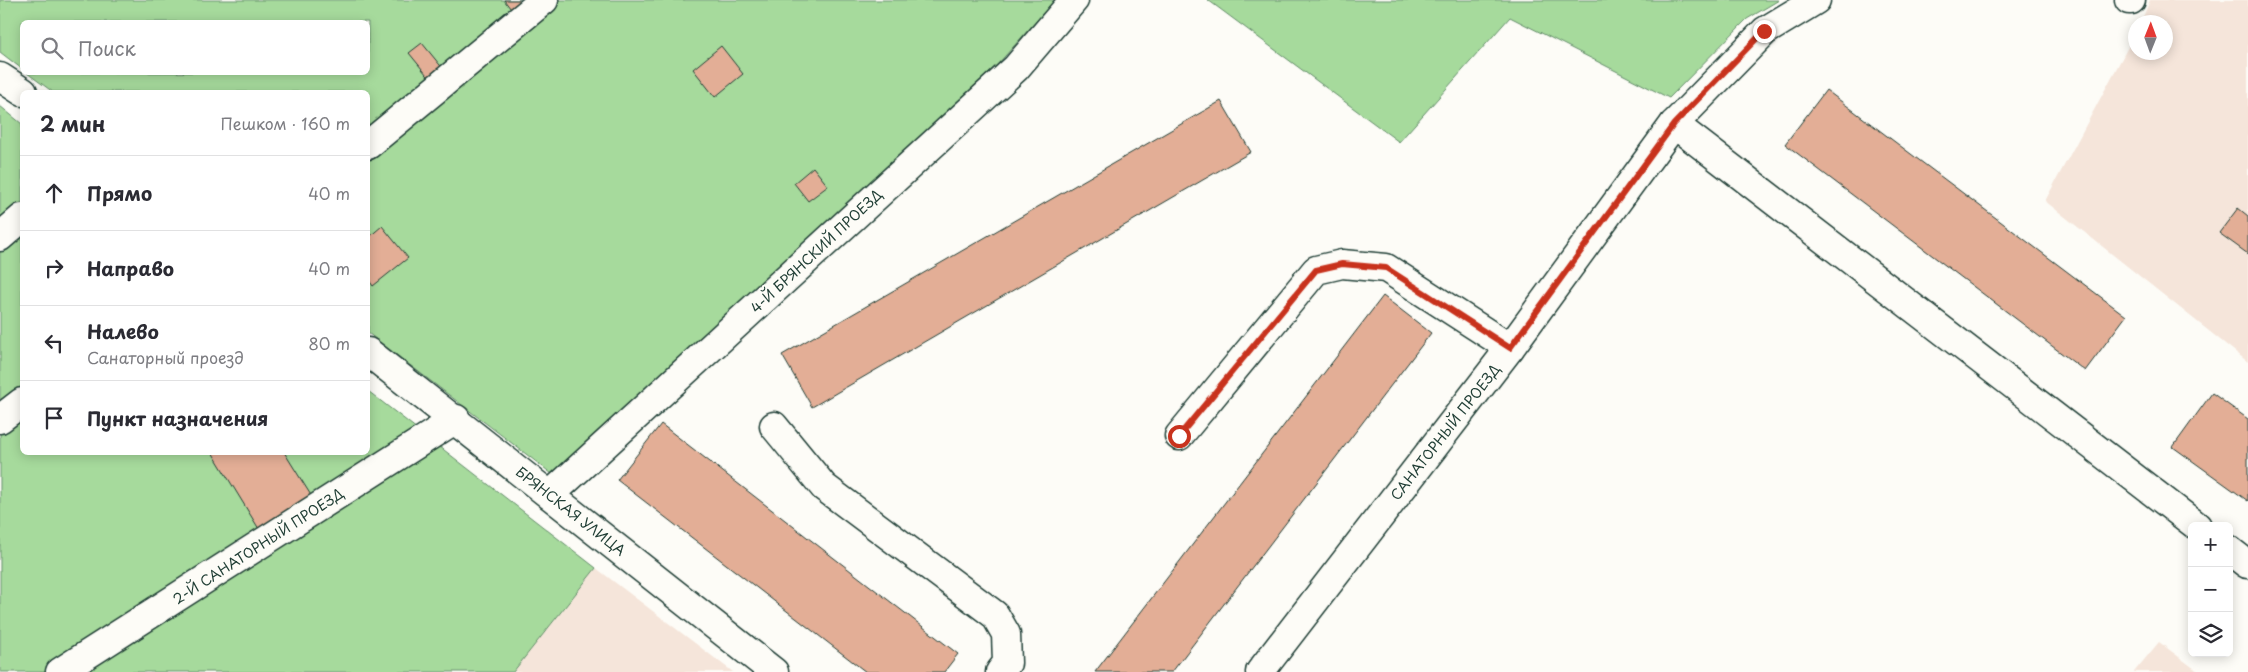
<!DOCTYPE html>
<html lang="ru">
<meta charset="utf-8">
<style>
:root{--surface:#fff;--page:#f7f7f7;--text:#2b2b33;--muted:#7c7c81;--line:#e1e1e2}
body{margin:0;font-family:"Playpen Sans",sans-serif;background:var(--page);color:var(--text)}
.controls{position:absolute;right:15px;bottom:15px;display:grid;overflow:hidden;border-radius:8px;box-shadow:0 2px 12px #0003}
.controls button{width:45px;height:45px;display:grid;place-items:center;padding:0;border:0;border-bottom:1px solid var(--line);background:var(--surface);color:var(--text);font:25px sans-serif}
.compass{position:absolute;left:2128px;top:15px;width:45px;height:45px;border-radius:50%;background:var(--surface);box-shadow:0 2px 12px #0003;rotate:1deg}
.stop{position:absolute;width:15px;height:15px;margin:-11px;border:4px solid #c8321e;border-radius:50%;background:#fff}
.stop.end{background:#c8321e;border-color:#fff;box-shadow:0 1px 5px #0008}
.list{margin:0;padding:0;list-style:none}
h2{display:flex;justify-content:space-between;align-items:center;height:65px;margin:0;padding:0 20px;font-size:21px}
h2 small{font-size:16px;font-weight:400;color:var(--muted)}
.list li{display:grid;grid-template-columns:32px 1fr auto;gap:15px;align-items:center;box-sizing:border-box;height:75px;padding:0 20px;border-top:1px solid var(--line)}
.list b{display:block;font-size:19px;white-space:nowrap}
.list p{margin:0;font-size:16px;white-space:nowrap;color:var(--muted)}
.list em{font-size:16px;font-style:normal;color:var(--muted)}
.icon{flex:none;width:28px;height:28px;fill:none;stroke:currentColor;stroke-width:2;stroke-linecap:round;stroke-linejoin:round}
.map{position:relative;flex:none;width:2248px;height:672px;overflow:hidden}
.search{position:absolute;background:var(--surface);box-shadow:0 2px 12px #0003;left:20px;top:20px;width:350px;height:55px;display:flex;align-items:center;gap:12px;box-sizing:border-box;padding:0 18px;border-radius:8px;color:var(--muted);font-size:19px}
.panel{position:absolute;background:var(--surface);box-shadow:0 2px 12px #0003;left:20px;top:90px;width:350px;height:365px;border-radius:8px}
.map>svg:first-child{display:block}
.built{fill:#f5e5da}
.green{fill:#a6da9c;stroke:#628c68}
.building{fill:#e3ae96;stroke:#1f3d34}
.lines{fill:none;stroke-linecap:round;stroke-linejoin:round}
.minor-casing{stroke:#1f3d34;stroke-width:31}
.minor{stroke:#fdfcf7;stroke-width:28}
.route{stroke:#c8321e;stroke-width:6}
.labels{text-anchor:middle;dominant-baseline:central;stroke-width:4;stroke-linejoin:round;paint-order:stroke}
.street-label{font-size:14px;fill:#1f3d34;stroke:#fdfcf7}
</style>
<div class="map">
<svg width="2248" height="672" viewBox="0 0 2248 672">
<rect width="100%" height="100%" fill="#fdfcf7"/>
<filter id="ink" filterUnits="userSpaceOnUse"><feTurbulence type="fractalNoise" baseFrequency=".02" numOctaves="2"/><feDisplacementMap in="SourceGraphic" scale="10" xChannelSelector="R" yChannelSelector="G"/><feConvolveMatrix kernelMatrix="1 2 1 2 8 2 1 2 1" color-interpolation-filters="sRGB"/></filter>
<g filter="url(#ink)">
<!-- built -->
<g class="built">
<path d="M2150,0H2248V362L2045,201L2135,34L2136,52H2166V22H2141Z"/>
<path d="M596,568L733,672H513Z"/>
<path d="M2159,642L2199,672H2134Z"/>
</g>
<!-- green -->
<g class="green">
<path d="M0,0H1055L997,65L556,477L368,333V92H53L27,73L368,72V22H22V69L0,52Z"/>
<path d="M1208,0H1779L1747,19L1669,98L1510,17L1399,142Z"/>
<path d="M0,106L22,124V452H368V391L596,568L513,672H0Z"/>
</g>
<!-- building -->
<g class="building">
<path d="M504,0H531L514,13Z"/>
<path d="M422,43L444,70L431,80L409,53Z"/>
<path d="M721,46L743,74L715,97L693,69Z"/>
<path d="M1826,90L2126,316L2085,371L1785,144Z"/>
<path d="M1221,101L1251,152L812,407L782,355Z"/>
<path d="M813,167L828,186L808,201L794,183Z"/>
<path d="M2238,208L2248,216V254L2219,233Z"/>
<path d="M382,226L408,258L373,286L368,279V238Z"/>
<path d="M1383,296L1431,333L1172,672H1095Z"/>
<path d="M2212,393L2248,419V501L2173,447Z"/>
<path d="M661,424L958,654L944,672H866L617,480Z"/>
<path d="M212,452H284L312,497L259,529Z"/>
</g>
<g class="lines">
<defs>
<g id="minor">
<path d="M2129,0H2131"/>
<path d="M0,77L23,92"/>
<path d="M1674,124L2197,526"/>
<path d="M368,145L544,0"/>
<path d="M0,237L22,218"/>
<path d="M368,352L774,672"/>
<path d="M0,419L22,402"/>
<path d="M774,426L824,487L995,615L1006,634L1007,663L1000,672"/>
<path d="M1179,436L1316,270L1342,264L1386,268L1510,348"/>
<path d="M550,495L1016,68L1074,0"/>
<path d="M2229,550L2247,564"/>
<path d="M60,672L456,419"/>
<path d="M1260,672L1510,348L1674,124L1765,31L1816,0"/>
</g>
</defs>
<!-- minor casing -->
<use href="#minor" class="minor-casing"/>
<!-- minor -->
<use href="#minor" class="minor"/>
</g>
</g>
<g class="lines" filter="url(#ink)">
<!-- route -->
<path class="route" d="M1179,436L1316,270L1342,264L1386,268L1510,348L1674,124L1764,31"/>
</g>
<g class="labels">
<!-- street labels -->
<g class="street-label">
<text transform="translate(816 251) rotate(-43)">4-Й БРЯНСКИЙ ПРОЕЗД</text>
<text transform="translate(1445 432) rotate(-52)">САНАТОРНЫЙ ПРОЕЗД</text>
<text transform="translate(571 511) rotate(38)">БРЯНСКАЯ УЛИЦА</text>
<text transform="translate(258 546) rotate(-33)">2-Й САНАТОРНЫЙ ПРОЕЗД</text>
</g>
</g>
</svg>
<div class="controls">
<button>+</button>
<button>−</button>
<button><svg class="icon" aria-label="layers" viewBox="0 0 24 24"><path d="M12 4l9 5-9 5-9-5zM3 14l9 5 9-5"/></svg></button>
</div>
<svg class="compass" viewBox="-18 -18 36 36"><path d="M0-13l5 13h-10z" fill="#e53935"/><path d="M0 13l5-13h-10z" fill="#7c7c81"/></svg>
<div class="stop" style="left:1179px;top:436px"></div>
<div class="stop end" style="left:1764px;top:31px"></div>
<div class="search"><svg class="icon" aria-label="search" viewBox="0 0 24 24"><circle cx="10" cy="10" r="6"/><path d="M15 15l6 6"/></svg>Поиск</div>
<section class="panel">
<h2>2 мин<small>Пешком · 160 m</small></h2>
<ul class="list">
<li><svg class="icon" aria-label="ahead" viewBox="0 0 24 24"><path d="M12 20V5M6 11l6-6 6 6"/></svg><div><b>Прямо</b></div><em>40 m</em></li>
<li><svg class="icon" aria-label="right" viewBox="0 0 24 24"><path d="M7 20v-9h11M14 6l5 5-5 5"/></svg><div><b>Направо</b></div><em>40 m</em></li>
<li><svg class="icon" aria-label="left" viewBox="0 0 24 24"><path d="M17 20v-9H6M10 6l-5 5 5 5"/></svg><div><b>Налево</b><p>Санаторный проезд</p></div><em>80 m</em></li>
<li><svg class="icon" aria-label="arrive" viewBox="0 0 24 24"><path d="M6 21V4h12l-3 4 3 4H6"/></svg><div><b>Пункт назначения</b></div></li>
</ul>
</section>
</div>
